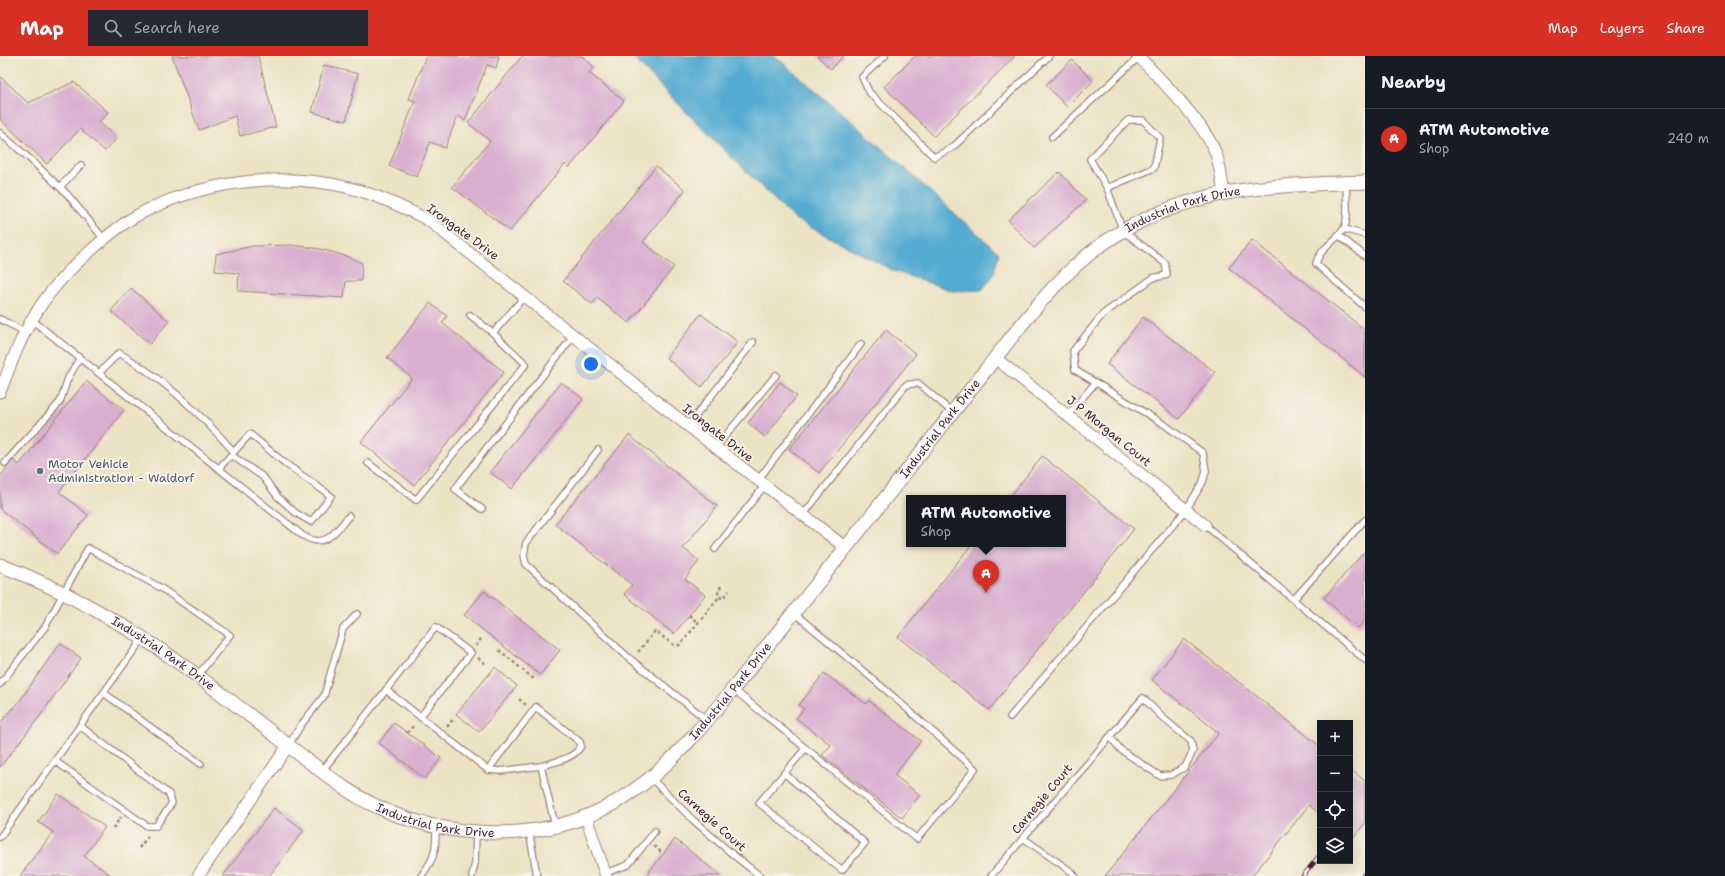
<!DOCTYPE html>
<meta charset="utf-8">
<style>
:root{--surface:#171b24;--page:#242831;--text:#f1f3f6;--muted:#9ea1a6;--line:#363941;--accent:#d93025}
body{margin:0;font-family:"Shantell Sans",sans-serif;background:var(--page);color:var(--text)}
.controls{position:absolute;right:12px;bottom:12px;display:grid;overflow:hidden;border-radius:0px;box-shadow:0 4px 16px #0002}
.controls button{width:36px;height:36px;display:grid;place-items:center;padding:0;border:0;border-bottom:1px solid var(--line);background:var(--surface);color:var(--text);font:20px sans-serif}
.you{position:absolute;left:591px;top:308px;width:14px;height:14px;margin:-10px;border:3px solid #fff;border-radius:50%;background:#1a73e8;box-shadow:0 0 0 6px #1a73e833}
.badge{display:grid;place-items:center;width:26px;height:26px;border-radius:50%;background:var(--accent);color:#fff;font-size:13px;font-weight:700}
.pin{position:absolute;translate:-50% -33px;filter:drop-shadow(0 1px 2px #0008)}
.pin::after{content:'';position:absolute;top:21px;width:14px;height:12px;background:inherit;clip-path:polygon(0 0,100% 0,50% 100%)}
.popup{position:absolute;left:906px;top:439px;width:160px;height:52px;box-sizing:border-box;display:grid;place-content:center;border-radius:0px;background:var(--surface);filter:drop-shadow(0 1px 3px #0005);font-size:13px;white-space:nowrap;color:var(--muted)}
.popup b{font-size:15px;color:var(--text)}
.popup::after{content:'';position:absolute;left:50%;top:100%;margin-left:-8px;border:8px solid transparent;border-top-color:var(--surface)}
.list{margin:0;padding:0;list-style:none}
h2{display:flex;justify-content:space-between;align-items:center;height:52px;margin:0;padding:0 16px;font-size:17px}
h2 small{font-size:13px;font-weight:400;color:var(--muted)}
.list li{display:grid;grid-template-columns:26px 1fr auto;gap:12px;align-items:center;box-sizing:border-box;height:60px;padding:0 16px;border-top:1px solid var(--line)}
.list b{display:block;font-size:15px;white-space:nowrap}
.list p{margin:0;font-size:13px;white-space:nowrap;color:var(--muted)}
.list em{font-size:13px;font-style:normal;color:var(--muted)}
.icon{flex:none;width:22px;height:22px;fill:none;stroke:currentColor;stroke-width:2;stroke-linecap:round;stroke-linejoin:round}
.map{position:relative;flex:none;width:1365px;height:820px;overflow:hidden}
header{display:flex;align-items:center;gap:24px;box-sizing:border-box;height:56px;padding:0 20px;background:var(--accent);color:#fff}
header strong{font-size:19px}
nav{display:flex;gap:22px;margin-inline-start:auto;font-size:14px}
.search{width:280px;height:36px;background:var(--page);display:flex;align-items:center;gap:10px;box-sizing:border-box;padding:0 14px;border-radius:0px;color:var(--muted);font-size:15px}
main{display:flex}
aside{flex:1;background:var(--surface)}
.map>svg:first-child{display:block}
.water{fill:#54acd1;stroke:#4f667e}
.building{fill:#d9afd0}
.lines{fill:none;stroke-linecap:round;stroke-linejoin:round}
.service-casing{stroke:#9b8178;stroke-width:8}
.minor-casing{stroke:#9b8178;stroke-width:13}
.tertiary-casing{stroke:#9b8178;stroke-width:15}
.path{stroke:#9b8178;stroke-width:2.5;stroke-dasharray:3 3;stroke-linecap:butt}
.service{stroke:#fff;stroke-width:5.5}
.minor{stroke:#fff;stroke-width:11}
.tertiary{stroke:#fff;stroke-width:13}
.rail-casing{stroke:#4a1f2b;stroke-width:4.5}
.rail{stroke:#f7f3e8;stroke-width:3;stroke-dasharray:9;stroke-linecap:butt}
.service-dot{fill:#5c6f8a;stroke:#f7f3e8;stroke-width:1.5}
.labels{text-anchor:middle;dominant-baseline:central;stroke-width:4;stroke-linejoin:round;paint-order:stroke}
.street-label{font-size:12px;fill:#4a1f2b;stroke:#f7f3e8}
.service-label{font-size:12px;fill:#4e5e75;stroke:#f7f3e8;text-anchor:start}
</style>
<header>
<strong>Map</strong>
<div class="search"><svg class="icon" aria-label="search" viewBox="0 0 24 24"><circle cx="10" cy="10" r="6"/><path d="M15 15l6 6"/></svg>Search here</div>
<nav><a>Map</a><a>Layers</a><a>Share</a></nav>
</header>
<main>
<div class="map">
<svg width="1365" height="820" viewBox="0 0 1365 820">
<rect width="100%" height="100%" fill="#f7f3e8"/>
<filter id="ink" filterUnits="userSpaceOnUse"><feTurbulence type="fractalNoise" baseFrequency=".025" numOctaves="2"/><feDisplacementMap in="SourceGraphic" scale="8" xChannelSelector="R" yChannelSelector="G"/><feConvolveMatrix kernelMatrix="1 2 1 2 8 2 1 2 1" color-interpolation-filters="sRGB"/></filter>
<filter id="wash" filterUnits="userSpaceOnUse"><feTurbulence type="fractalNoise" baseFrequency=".012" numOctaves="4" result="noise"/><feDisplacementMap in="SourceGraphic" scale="16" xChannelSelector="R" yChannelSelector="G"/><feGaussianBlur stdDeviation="0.9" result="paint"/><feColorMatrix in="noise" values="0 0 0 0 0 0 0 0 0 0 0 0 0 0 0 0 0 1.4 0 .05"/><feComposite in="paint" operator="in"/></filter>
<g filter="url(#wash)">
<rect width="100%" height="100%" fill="#ece3c5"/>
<!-- water -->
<path class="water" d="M632,0H775L857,70L999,197L993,220L982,234L953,235L894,215L793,162L672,42Z"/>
<g id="blocks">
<!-- building -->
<g class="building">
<path d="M172,0H258L276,71L240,80L235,60L199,74Z"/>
<path d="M426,0H499L496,12L487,9L465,65L458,59L445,92L430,86L417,121L389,110L415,45L409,43Z"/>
<path d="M522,0H582L594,11L589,17L624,45L569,112L565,108L510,175L452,131L490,85L468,67Z"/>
<path d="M817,0H844L831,13Z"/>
<path d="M915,0H1015L934,80L884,31Z"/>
<path d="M1072,4L1093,25L1067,51L1046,29Z"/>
<path d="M324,9L358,18L346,65L312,56Z"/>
<path d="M0,20L28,47L74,26L108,56L99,66L117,82L105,95L80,73L47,108L0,63Z"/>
<path d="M656,110L685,134L643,186L674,211L629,267L597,242L592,248L563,225Z"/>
<path d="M1059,116L1086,144L1034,192L1008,164Z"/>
<path d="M1252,184L1365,274V321L1229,212Z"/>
<path d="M293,189L320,193L346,200L362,207L361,225H346L344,242L238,235L239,217L215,215L216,198L253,190Z"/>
<path d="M131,232L169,265L150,288L111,255Z"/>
<path d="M430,247L447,260L442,267L504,316L414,429L361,386L412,322L387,302Z"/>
<path d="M701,258L738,286L702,331L666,302Z"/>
<path d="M1143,261L1215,316L1179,363L1107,308Z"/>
<path d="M886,274L916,298L819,417L789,393Z"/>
<path d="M86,325L124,354L59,436L88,459L57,498L0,453V421L13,404L19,409Z"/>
<path d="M561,326L583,343L512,433L490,416Z"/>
<path d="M780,326L797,340L765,381L748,367Z"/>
<path d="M629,379L717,450L683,492L699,505L685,523L705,539L674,578L624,538L632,529L555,468Z"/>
<path d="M1042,400L1134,473L989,654L898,581L972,488H1063V442H1009Z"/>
<path d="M1365,495V564L1358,572L1324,542Z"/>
<path d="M484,535L560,594L540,619L464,559Z"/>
<path d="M1184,583L1320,690V758L1309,749L1252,820H1105L1219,677L1152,624Z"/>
<path d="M60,587L81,602L40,660L0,711V668L12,652L14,653Z"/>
<path d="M495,611L517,630L479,676L456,658Z"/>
<path d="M824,617L866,648L869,645L921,685L894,719L920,739L902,762L822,699L831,689L796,662L804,653L799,649Z"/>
<path d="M394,667L441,702L425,723L379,687Z"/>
<path d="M1350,713L1365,725V767L1350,786Z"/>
<path d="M58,738L105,771L84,800L112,820H20L53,776L38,766Z"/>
<path d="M274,752L304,774L269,820H223Z"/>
<path d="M675,783L721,820H646Z"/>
</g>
</g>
</g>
<g filter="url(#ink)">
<use href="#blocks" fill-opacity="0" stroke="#9b8178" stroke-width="1"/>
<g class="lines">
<defs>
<g id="service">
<path d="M885,0L862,21L869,36L934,101L952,92L1049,0"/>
<path d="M0,77L30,103L67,138L104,183"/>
<path d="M1052,81L1139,1"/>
<path d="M1346,127C1346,139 1350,165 1343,174C1335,186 1319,193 1316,208L1365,251"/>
<path d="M60,131L81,109"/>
<path d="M1344,173L1365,179"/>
<path d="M1338,179L1365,200"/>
<path d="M0,263L25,276"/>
<path d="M32,264L302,479C325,494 334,477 349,460"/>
<path d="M493,277L525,240"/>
<path d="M99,317L119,297C163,322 201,358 234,396"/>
<path d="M1068,359L1095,327"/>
<path d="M688,370L753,286"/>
<path d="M716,391L776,319"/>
<path d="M598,394L526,487L524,499L526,508L629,602L707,664"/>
<path d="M5,407L60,346L68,322L80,302"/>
<path d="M368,407L416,444L526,308L493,277L470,259"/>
<path d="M219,412L231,399L263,421L278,441L296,457L311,466L331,440L286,408L250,378L231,399"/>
<path d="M758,424L861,288"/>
<path d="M482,453L455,433L574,279"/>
<path d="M803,459L906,329L918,327L952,356"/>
<path d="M1205,469L1365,604"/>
<path d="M715,493L765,429"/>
<path d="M1294,543L1365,464"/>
<path d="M0,628L45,571L88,492L161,532L230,579L198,619"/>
<path d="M733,633L917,783L975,713L887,635L794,557"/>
<path d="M386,634L436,571L471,597L420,661"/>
<path d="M104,637L201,708"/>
<path d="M1010,661L1186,454L1203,426L1206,415L1203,397L1165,369L1075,314L1073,295L1103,258L1153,222L1167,219L1165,207L1123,175L1107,132L1154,112L1160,82L1143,64H1128L1090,103L1107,132"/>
<path d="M288,690L301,669L324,640L343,573L357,558"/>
<path d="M55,705L147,770H156L172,747L169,738L80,670"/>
<path d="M488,714L536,651L580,686L581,690C574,703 554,706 541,710"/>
<path d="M322,715L386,634L488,714L500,715L541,710L555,770"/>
<path d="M784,717L865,787L842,814L759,747L805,693"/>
<path d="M651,722L693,764L731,797L760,820"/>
<path d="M529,774L537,820"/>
<path d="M0,781L143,582"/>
<path d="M1023,782L1072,816L1075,820"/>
<path d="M605,817L628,809L655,775"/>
<path d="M421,820C436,801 436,793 436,770"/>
<path d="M472,820L475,807L476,776"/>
<path d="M991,820C1023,782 1055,744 1088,707C1106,685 1124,663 1143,642L1163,662L1191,685L1193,695L1185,711L1171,719L1160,720L1121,694L1110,681"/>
</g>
<g id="minor">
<path d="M1138,0C1162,25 1196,59 1212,89C1220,104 1221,121 1224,137"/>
<path d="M995,302L1205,469"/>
<path d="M0,336C11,308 21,279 38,254C51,233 69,214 88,197C103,184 118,170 136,160C199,125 280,115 350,132C378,139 403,151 428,164L665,352L846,492"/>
<path d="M586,761L606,820"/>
<path d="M198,820L288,690"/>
</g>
<g id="tertiary">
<path id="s1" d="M0,509C67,535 130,571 188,613C230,643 270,676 311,707C332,723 352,739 376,750C398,761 424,769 450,773C493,780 544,778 585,761C648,736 686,690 728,639C748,615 767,590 787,565C854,483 919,399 985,315C1022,268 1063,211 1116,179C1198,129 1272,130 1365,126"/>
</g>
</defs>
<!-- service casing -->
<use href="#service" class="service-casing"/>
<!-- minor casing -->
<use href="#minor" class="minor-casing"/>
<!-- tertiary casing -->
<use href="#tertiary" class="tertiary-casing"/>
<!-- path -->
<g class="path">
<path d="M721,530L718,536L719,541L723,542L729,535"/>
<path d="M689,559L698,567"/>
<path d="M476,590L482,581"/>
<path d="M499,594L535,624"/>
<path d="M638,596L655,575L674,589H680L719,541"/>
<path d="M478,602L487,609"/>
<path d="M519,643L526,649"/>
<path d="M447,671L454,662"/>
<path d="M407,677L415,668"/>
<path d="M113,772L121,761"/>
<path d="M654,790L661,796"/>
<path d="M139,792L149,779"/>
</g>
<!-- service -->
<use href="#service" class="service"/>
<!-- minor -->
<use href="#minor" class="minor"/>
<!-- tertiary -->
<use href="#tertiary" class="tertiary"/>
<defs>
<g id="rail">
<path d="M1303,820L1320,799"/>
<path d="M1363,820L1365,817"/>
</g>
</defs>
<!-- rail casing -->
<use href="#rail" class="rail-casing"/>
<!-- rail -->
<use href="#rail" class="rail"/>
</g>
</g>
<!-- markers -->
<circle class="service-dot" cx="40" cy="415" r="4"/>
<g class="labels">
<!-- street labels -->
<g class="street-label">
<text stroke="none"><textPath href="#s1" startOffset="1529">Industrial Park Drive</textPath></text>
<text transform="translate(463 176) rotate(36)">Irongate Drive</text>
<text stroke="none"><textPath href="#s1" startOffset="1194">Industrial Park Drive</textPath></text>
<text transform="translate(1109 375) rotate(39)">J P Morgan Court</text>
<text transform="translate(718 377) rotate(38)">Irongate Drive</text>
<text stroke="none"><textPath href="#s1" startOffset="186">Industrial Park Drive</textPath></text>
<text stroke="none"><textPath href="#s1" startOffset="858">Industrial Park Drive</textPath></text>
<text transform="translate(1042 743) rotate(-50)">Carnegie Court</text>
<text stroke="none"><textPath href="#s1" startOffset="510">Industrial Park Drive</textPath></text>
<text transform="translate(712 764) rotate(42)">Carnegie Court</text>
</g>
<!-- service labels -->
<g class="service-label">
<text x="48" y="408">Motor Vehicle<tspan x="48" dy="14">Administration - Waldorf</tspan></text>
</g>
</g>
</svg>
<div class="controls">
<button>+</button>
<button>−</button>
<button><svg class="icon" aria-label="locate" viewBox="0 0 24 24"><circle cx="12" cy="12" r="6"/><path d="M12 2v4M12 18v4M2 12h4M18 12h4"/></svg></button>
<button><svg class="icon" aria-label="layers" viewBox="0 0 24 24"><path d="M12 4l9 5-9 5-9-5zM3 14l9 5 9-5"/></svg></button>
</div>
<div class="you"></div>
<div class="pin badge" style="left:986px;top:537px">A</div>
<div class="popup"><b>ATM Automotive</b>Shop</div>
</div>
<aside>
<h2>Nearby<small></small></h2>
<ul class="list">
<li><span class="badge">A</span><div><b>ATM Automotive</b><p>Shop</p></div><em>240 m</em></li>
</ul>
</aside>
</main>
